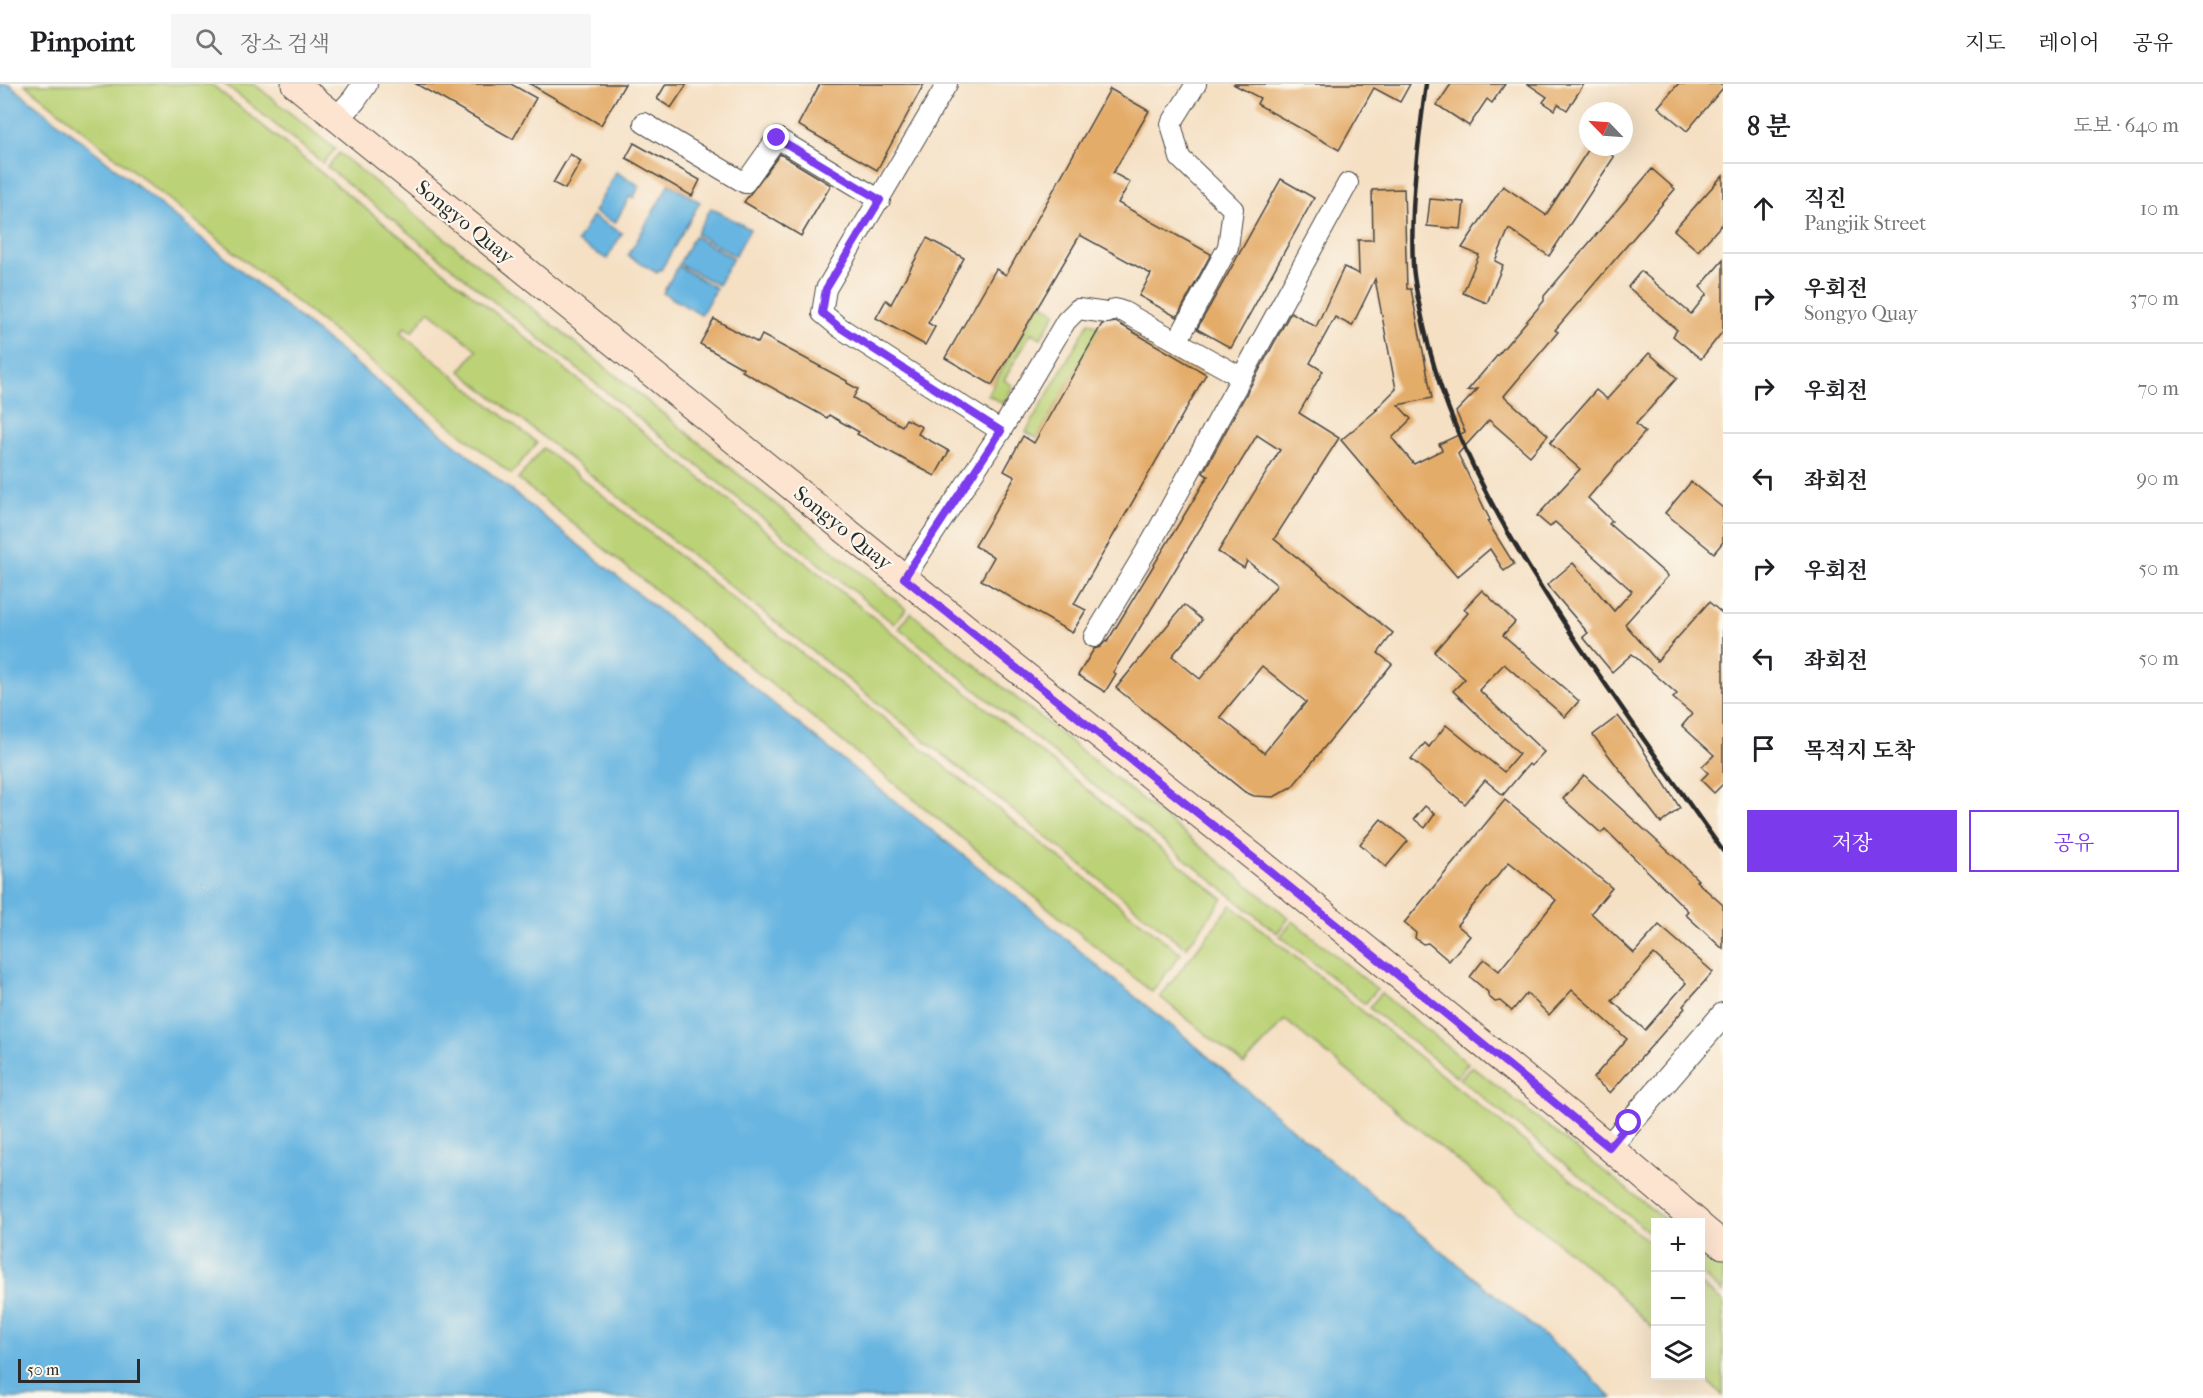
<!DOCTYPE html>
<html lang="ko">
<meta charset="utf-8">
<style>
:root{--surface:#fff;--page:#f6f6f6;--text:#202124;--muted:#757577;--line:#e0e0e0;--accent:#7c3aed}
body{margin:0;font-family:"IM FELL French Canon","Noto Serif KR",serif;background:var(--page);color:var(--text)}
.controls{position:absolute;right:18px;bottom:18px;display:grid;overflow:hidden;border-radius:0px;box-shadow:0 6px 24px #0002}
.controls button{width:54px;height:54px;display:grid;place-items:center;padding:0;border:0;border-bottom:2px solid var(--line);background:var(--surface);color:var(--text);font:30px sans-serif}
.compass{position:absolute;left:1579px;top:18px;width:54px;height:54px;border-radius:50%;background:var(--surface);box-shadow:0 6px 24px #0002;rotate:295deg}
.scale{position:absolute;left:18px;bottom:15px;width:122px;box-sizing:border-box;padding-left:6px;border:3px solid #2b2b2b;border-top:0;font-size:16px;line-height:21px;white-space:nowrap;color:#2b2b2b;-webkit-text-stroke:4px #fbf7ec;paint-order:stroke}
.stop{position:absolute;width:18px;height:18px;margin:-14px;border:4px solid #7c3aed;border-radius:50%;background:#fff}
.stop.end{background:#7c3aed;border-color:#fff;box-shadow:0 2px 6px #0008}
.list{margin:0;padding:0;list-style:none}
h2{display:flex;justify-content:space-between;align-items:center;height:78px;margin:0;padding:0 24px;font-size:26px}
h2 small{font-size:20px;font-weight:400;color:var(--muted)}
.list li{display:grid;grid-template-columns:39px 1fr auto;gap:18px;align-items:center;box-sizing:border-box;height:90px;padding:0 24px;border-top:2px solid var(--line)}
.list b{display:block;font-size:22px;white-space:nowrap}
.list p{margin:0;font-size:20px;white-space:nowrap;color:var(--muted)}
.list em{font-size:20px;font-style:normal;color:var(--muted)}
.actions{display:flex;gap:12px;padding:18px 24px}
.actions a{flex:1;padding:14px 0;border:2px solid var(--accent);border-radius:0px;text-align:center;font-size:21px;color:var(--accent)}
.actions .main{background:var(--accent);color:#fff}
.icon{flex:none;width:33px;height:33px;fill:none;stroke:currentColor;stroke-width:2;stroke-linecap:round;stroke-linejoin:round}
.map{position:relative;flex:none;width:1723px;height:1314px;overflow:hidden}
header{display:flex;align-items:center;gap:36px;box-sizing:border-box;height:84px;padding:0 30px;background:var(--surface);border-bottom:2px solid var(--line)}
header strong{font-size:28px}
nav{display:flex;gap:33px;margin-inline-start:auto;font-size:21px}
.search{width:420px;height:54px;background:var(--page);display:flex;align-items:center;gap:15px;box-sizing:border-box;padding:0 21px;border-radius:0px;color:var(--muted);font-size:22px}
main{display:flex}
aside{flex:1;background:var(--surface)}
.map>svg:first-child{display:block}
.green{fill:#bbd277;stroke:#737e51;stroke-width:1.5}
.water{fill:#67b5e1;stroke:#497086;stroke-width:1.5}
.building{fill:#e4ac69;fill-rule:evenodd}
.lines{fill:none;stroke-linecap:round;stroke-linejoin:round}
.minor-casing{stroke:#494642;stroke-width:22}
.tertiary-casing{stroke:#494642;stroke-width:26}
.secondary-casing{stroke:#494642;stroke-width:29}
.minor{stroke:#fff;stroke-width:20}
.tertiary{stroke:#fff;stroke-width:24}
.secondary{stroke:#fde4d1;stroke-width:27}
.rail{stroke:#2b2b2b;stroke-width:4.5}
.route{stroke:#7c3aed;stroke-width:8}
.labels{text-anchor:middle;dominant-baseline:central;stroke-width:4.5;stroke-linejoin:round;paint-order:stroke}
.street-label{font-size:21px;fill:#2b2b2b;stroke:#fbf7ec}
</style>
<header>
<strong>Pinpoint</strong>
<div class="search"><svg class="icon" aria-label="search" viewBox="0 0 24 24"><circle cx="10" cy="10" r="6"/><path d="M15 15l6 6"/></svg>장소 검색</div>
<nav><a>지도</a><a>레이어</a><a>공유</a></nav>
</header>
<main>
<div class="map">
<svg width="1723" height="1314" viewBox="0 0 1723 1314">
<rect width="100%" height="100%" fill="#fbf7ec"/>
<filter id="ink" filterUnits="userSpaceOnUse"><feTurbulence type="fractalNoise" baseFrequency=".0167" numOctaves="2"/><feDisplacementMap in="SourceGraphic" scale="12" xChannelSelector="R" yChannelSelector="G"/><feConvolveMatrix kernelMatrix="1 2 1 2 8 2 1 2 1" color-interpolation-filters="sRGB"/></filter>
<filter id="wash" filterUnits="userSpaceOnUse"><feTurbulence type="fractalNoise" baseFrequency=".008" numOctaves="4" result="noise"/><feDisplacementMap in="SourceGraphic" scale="24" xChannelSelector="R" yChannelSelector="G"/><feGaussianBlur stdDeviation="1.35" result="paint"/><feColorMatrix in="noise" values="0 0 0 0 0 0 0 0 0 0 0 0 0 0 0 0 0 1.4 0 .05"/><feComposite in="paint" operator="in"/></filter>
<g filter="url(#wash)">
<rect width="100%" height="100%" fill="#f5e0c4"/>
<!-- green -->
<g class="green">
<path d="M25,0H211L1223,815L1186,864L460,287L477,266L429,227L412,248L405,243L400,249L537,359L511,390Z"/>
<path d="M225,0H254L335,65L323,79Z"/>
<path d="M339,69L906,525L894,540L327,83Z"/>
<path d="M1040,219L1056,228L1041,254L1031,249L1004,296L1013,302L1003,320L988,311Z"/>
<path d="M1089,238L1100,244L1037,354L1026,348Z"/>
<path d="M543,364L1181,870L1152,908L518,395Z"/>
<path d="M911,529L1289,834L1277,849L899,544Z"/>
<path d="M1231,821L1655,1163V1246L1606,1198L1285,936L1244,981L1160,913Z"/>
<path d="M1293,837L1377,905L1365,920L1280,852Z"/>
<path d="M1381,909L1468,979L1457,993L1369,924Z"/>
<path d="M1472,982L1668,1138H1656L1655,1153L1460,995Z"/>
<path d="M1701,1165L1723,1184V1209L1701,1190Z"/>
<path d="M1700,1200L1723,1218V1312L1701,1290Z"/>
</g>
<!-- water -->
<g class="water">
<path d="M0,0H9L98,70L838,672L1025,820L1108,891L1183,951L1305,1056L1511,1224L1586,1287L1612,1314H0Z"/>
<path d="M616,88L640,102L633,114L630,112L615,139L594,128Z"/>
<path d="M669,100L700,118L661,186L659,185L657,189L628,172Z"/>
<path d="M711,124L750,145L735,172L696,150Z"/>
<path d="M592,132L622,149L607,175L577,158Z"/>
<path d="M694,152L733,174L718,201L679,180Z"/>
<path d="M678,182L716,204L701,231L663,209Z"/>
</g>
<g id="blocks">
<!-- building -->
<g class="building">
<path d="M416,0H511L536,14L513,55Z"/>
<path d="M530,0H625L601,41Z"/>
<path d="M666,0H687L671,24L657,15Z"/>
<path d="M820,0H924L877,86L798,41Z"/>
<path d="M1233,0H1410L1400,18L1374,4L1339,66L1257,20L1260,14Z"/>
<path d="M1451,0H1505L1492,19L1487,15L1469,42L1437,21Z"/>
<path d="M1528,0H1584L1567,26L1558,20L1555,26L1543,18L1547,13Z"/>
<path d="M1678,0H1723V4L1687,47L1658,23Z"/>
<path d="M1110,5L1149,27L1113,89L1130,98L1118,119L1211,170L1177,233L1139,212L1151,190L1080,151L992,301L945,274L996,185L1006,191Z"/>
<path d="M634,59L700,96L692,112L626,74Z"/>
<path d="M1590,63H1599L1614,73L1549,172L1509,145L1495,177L1503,181L1487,219L1463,209L1479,171L1462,164L1503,102L1546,131Z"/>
<path d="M570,70L581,77L565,105L553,99Z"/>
<path d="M780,70L831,101L801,152L744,118Z"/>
<path d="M1652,85L1675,105L1555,246L1558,248L1504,312L1548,351L1530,372L1489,336L1458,370L1490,436L1487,437L1514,480L1504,487L1490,465L1457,493L1341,356L1378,325L1375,326L1396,305L1375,195L1352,242L1335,233L1310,279L1323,287L1299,329L1339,354L1274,455L1393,549L1378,569L1392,580L1292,703L1274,713L1254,712L1245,708L1116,604L1184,521L1202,536L1172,572L1200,595L1277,501L1247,477L1244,484L1218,468L1280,366L1257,351L1113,588L1116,590L1105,608L1078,591L1094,565L1100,563L1106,557L1107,558L1208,392L1203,389L1291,228L1316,243L1344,183L1359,190L1358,156H1373L1372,106L1404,105L1407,205H1411L1432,314L1398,321L1411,335L1392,354L1414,380L1442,366L1439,360L1465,348L1456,328L1478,305L1467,307L1544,217V212ZM1262,582L1306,618L1264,669L1220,633Z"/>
<path d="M1723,91V139L1698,167L1674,146Z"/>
<path d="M1281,95L1314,114L1231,264L1197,245Z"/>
<path d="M1430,115L1464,118L1461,145L1427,142Z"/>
<path d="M927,154L964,174L928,239L935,243L925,261L876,234L886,216L891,220Z"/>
<path d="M1723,176V247L1701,275L1673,252L1677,246L1628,203L1641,187L1691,230L1707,210L1700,203Z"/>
<path d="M714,235L758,259L762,251L847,297V299L858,305L853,314L902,342L906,335L922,343L918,350L949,367L935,392L857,350L859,348L829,331L827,334L742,287L744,285L700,260Z"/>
<path d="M1116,238L1206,290L1074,520L1086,526L1072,549L981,496L994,473L975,462L1015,393L1004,387L1023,352L1034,359L1102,240Z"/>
<path d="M1649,269L1677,294L1636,340L1645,348L1588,414L1612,437L1609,440L1668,492L1625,540L1657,577L1709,518L1723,530V700L1714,709L1701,696L1708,689L1702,683L1714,671L1682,642L1692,630L1673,614L1677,610L1632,570L1612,588L1583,553L1588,549L1547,501L1573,479L1614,527L1632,507L1555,438L1550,443L1537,432L1580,385L1550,359L1596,306L1607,315Z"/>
<path d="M1691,398L1723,424V458L1714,469L1665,429Z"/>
<path d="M1482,506L1515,538L1503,551L1579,617L1565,633L1504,580L1479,606L1544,668L1531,682L1529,680L1503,711L1485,696L1465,720L1411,675L1425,659L1429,663L1446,641L1504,688L1519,670L1453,607L1465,595L1434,568L1468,529L1464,525Z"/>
<path d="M1618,632L1638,658L1680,724L1661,739L1593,651Z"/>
<path d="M1584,691L1679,777L1698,796L1696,797L1723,821V865L1685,830L1688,827L1605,745L1601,749L1563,715Z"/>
<path d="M1505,716L1612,804L1591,829L1634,869L1659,841L1713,888L1683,922L1685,924L1610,1009L1593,994L1627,955L1572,906L1549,931L1527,909L1512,927L1500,917L1495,918L1488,912V908L1470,893L1484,875L1499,887L1556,816L1509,778L1457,841L1470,852L1449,877L1428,859L1423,860L1415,854L1416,849L1404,839ZM1654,870L1686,899L1645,946L1612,917Z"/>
<path d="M1425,722L1435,730L1425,744L1414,735Z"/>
<path d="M1381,735L1408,757L1386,783L1360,760Z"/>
</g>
</g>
</g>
<g filter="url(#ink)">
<use href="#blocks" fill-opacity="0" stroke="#494642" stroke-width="1.5"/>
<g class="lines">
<defs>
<g id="minor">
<path d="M947,0L826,205L822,229L839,243L1001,347"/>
<path d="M644,39L745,99L777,54L880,116"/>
<path d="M1178,256L1228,163L1233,125L1180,74L1171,40L1196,0"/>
<path d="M904,494L1001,347L1066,237L1078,225L1107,229L1115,225L1124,228L1241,293"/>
<path d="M1094,553L1152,457L1348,99"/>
</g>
<g id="tertiary">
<path d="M337,35L354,16L365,0"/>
<path d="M1609,1063L1723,931"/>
</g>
<g id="secondary">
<path d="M295,0L1003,574L1271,787L1609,1063L1697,1138"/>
<path d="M1700,1142L1723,1161"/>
</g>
</defs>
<!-- minor casing -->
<use href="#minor" class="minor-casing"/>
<!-- tertiary casing -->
<use href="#tertiary" class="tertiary-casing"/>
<!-- secondary casing -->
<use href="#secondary" class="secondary-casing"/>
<!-- minor -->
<use href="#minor" class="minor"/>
<!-- tertiary -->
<use href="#tertiary" class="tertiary"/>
<!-- secondary -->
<use href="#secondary" class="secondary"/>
<!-- rail -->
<path class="rail" d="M1426,0C1418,59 1410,121 1413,181C1414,201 1420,223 1424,243C1450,361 1514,464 1580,563C1627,632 1675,700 1723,767"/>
</g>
</g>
<g class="lines" filter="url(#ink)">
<!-- route -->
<path class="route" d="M777,54L880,116L826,205L822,229L839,243L1001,347L904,494L1270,787L1609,1063L1629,1039"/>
</g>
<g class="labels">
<!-- street labels -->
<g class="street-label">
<text transform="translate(465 138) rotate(39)">Songyo Quay</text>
<text transform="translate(843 444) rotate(39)">Songyo Quay</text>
</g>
</g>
</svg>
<div class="controls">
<button>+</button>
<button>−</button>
<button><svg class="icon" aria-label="layers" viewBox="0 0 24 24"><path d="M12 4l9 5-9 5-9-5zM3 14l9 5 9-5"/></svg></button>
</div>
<svg class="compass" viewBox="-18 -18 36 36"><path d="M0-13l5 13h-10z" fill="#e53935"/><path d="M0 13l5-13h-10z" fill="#757577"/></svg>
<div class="scale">50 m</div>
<div class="stop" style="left:1629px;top:1039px"></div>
<div class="stop end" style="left:777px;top:54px"></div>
</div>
<aside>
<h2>8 분<small>도보 · 640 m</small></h2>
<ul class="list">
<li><svg class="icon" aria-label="ahead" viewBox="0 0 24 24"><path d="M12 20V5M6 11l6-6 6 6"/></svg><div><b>직진</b><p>Pangjik Street</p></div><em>10 m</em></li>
<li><svg class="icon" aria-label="right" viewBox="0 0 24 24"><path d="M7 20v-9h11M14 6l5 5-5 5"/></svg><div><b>우회전</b><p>Songyo Quay</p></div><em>370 m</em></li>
<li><svg class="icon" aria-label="right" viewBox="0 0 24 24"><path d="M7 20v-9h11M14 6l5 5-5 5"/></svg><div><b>우회전</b></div><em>70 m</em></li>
<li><svg class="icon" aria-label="left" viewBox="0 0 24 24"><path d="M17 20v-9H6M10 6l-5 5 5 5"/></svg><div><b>좌회전</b></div><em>90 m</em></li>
<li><svg class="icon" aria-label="right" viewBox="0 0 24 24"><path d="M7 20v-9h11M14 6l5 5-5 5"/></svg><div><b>우회전</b></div><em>50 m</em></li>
<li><svg class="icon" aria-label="left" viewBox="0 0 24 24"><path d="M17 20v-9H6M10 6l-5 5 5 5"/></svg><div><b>좌회전</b></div><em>50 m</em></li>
<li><svg class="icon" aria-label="arrive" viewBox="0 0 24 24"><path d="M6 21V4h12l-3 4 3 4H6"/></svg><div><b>목적지 도착</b></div></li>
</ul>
<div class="actions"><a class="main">저장</a><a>공유</a></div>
</aside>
</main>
